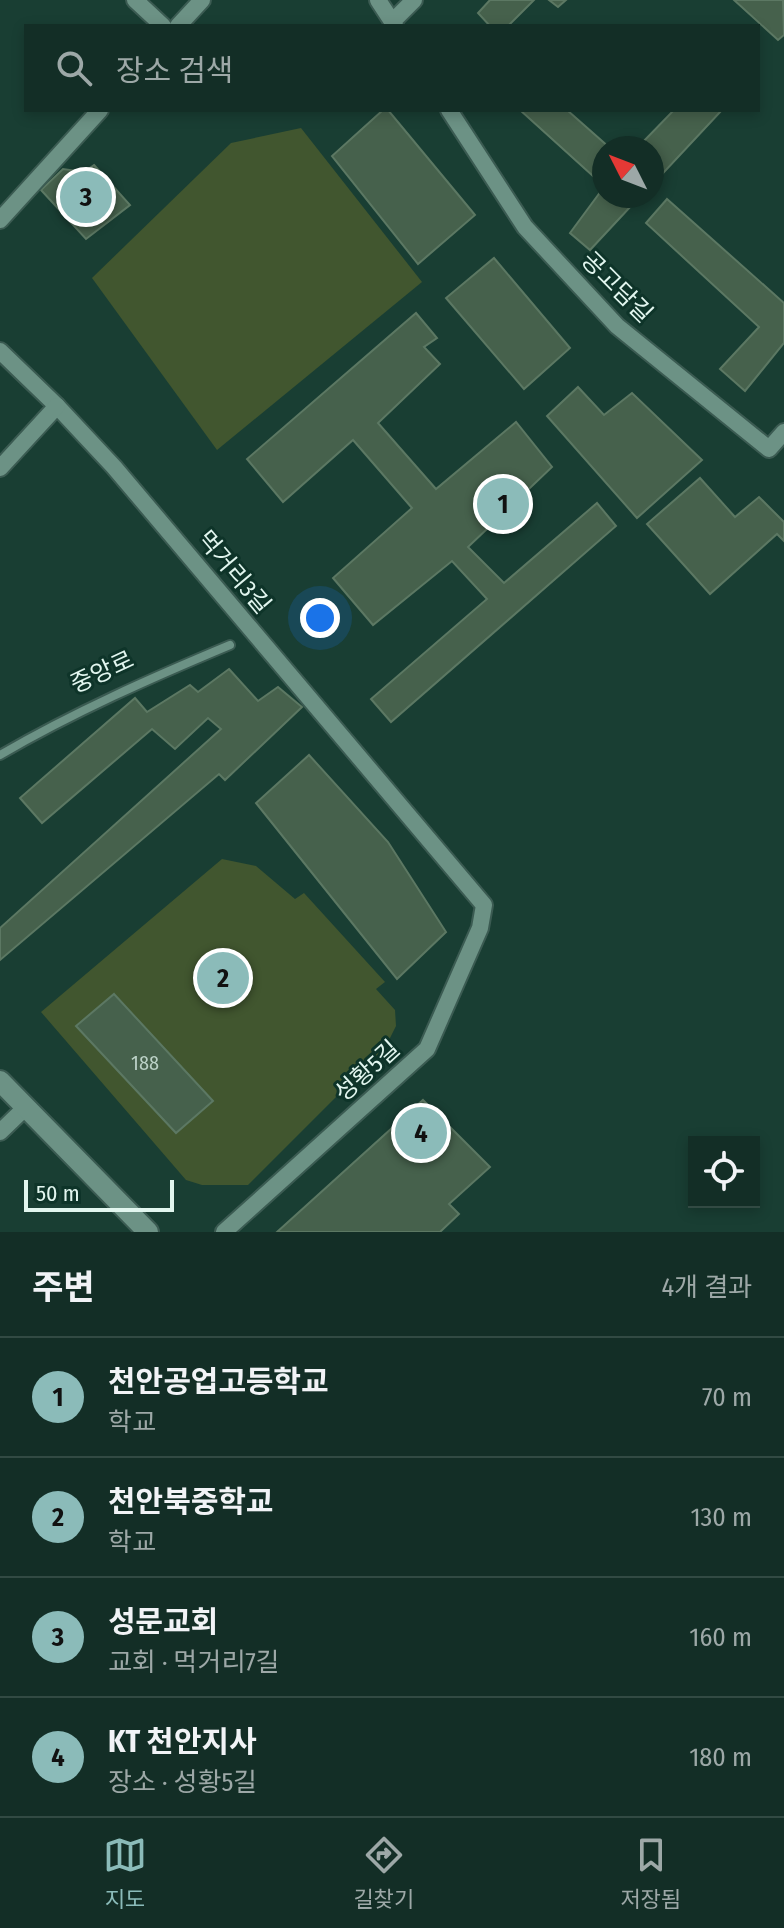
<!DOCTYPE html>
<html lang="ko">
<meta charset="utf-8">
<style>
:root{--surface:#132e26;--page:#203a32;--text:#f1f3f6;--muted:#9da8a7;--line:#324a43;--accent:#8bbbb9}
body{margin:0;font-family:"Fira Sans Condensed","Noto Sans KR",sans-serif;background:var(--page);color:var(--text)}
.controls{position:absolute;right:24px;bottom:24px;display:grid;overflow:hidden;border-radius:0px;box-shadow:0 4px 12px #0003}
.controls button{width:72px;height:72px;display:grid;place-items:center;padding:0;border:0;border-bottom:2px solid var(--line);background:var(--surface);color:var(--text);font:40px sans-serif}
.compass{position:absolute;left:592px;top:136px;width:72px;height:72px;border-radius:50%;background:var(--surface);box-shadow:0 4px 12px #0003;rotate:312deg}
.scale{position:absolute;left:24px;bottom:20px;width:150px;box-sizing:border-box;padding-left:8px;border:4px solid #e2f6ef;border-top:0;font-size:22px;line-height:28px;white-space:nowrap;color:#e2f6ef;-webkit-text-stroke:6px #0e3429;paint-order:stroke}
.you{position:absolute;left:320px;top:618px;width:28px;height:28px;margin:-20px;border:6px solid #fff;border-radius:50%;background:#1a73e8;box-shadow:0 0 0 12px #1a73e833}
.badge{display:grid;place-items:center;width:52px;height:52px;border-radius:50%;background:var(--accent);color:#111;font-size:26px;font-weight:700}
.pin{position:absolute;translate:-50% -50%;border:4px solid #fff;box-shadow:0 2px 8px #0006}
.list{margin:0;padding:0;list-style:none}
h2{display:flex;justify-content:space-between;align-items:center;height:104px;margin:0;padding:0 32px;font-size:34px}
h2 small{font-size:26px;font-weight:400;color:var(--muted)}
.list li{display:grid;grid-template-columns:52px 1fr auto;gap:24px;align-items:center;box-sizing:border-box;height:120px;padding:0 32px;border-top:2px solid var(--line)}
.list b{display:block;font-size:30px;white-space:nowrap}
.list p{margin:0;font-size:26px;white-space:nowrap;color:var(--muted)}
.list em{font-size:26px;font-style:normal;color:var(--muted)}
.icon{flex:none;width:44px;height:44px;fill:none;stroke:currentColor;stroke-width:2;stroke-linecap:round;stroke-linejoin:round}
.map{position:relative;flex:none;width:784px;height:1232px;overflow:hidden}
.search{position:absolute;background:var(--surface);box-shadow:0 4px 12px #0003;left:24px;right:24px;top:24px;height:88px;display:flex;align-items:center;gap:20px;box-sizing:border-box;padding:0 28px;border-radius:0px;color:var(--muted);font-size:30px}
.sheet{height:584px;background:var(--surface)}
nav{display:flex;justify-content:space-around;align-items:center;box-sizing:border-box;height:112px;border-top:2px solid var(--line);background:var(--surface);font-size:22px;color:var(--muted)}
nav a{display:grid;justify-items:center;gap:4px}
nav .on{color:var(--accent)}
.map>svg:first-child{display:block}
.green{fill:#41562f}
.building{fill:#46614c;stroke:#5c7863;stroke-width:2}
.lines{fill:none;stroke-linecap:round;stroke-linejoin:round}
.service-casing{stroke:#3b5b52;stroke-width:12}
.minor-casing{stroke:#3b5b52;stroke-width:20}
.tertiary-casing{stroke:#3b5b52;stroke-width:24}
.service{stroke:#6c9285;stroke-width:8}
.minor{stroke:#6c9285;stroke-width:16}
.tertiary{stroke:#6c9285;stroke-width:20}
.labels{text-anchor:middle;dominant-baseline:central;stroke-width:6;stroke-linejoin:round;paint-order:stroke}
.number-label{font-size:20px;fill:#bbd1c6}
.street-label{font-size:24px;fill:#e2f6ef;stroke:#0e3429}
</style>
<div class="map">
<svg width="784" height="1232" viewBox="0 0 784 1232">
<rect width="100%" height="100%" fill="#193e33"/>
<!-- green -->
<g class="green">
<path d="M301,128L422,282L217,450L92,278L231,143Z"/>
<path d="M222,859L256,866L295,899L304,893L385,982L376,989L395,1010L396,1026L385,1048L248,1185H202L186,1180L41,1012Z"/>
</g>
<!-- building -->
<g class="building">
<path d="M490,0H534L508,26H490L478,13Z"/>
<path d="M549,0H566L558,7Z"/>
<path d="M734,0H783L784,35L778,40Z"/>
<path d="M383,110H388L475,215L418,264L332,156Z"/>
<path d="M520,110H567L610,148H604V186Z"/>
<path d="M674,110H722L652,185V148H637Z"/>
<path d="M94,165L130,205L86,239L41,190L63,169L84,172Z"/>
<path d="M604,187V196H623L632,205L590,250L570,233Z"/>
<path d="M667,199L784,303V343L745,391L720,369L759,327L646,223Z"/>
<path d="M494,258L570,348L524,389L446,298Z"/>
<path d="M416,313L437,338L424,347L440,364L378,423L436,489L516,422L552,467L468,547L504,583L597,503L616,526L391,722L371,699L487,599L452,561L373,625L333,578L412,508L353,440L283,502L247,459Z"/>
<path d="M578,387L604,415L632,393L702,460L637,518L547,416Z"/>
<path d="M700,478L735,517L759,497L784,522V541L777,534L710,594L647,524Z"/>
<path d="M229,669L258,701L278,687L302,707L225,780L219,774L0,960V928L221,729L208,718L175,749L152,729L42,823L20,798L135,698L147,712L190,685L198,692Z"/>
<path d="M309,755L388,842L446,932L397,979L256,803Z"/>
<path d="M114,994L213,1101L176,1133L76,1026Z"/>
<path d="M423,1100L490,1167L449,1204L459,1214L440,1232H277Z"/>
</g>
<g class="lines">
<defs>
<path id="service" d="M0,755C74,712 151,678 230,645"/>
<g id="minor">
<path d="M135,0L163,26"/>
<path d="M378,0L395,26"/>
<path d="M392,22L414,0"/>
<path d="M178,26L202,0"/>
<path d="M449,110L525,227L617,326L769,449L784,432"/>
<path d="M0,220L100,110"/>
<path d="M0,351L57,406L114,467L484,905L480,928L427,1049L224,1232"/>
<path d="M0,468L57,406"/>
<path d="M0,1132L26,1107"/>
</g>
<path id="tertiary" d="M0,1081L148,1232"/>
</defs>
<!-- service casing -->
<use href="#service" class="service-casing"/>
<!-- minor casing -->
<use href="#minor" class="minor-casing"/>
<!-- tertiary casing -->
<use href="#tertiary" class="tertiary-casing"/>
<!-- service -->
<use href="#service" class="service"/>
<!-- minor -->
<use href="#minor" class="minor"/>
<!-- tertiary -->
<use href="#tertiary" class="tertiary"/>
</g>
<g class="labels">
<!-- number labels -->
<g class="number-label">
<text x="145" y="1063">188</text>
</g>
<!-- street labels -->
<g class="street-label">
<text transform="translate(617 287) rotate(45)">공고담길</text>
<text transform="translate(234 572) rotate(50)">먹거리3길</text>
<text transform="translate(102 672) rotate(-25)">중앙로</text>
<text transform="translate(367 1071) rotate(-42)">성황5길</text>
</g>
</g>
</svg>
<div class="controls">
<button><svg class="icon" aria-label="locate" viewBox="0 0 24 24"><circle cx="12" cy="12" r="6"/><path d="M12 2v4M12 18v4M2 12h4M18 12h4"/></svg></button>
</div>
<svg class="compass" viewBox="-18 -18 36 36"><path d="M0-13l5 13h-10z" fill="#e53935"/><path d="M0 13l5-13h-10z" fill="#9da8a7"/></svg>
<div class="scale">50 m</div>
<div class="you"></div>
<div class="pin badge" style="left:503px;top:504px">1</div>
<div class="pin badge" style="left:223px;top:978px">2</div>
<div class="pin badge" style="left:86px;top:197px">3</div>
<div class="pin badge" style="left:421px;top:1133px">4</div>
<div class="search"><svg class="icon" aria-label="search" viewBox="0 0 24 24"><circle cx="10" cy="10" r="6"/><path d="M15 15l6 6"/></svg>장소 검색</div>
</div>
<section class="sheet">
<h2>주변<small>4개 결과</small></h2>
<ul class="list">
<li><span class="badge">1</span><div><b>천안공업고등학교</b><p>학교</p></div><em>70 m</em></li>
<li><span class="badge">2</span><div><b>천안북중학교</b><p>학교</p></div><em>130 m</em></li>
<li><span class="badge">3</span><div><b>성문교회</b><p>교회 · 먹거리7길</p></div><em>160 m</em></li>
<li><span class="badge">4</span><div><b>KT 천안지사</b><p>장소 · 성황5길</p></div><em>180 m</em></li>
</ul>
</section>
<nav>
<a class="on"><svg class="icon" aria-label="map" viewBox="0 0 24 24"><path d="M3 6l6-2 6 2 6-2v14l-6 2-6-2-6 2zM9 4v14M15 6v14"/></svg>지도</a>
<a><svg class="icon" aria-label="directions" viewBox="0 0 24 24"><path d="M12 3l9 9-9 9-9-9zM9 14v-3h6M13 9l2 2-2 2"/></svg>길찾기</a>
<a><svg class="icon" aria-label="saved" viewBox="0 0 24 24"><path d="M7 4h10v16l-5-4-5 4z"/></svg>저장됨</a>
</nav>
